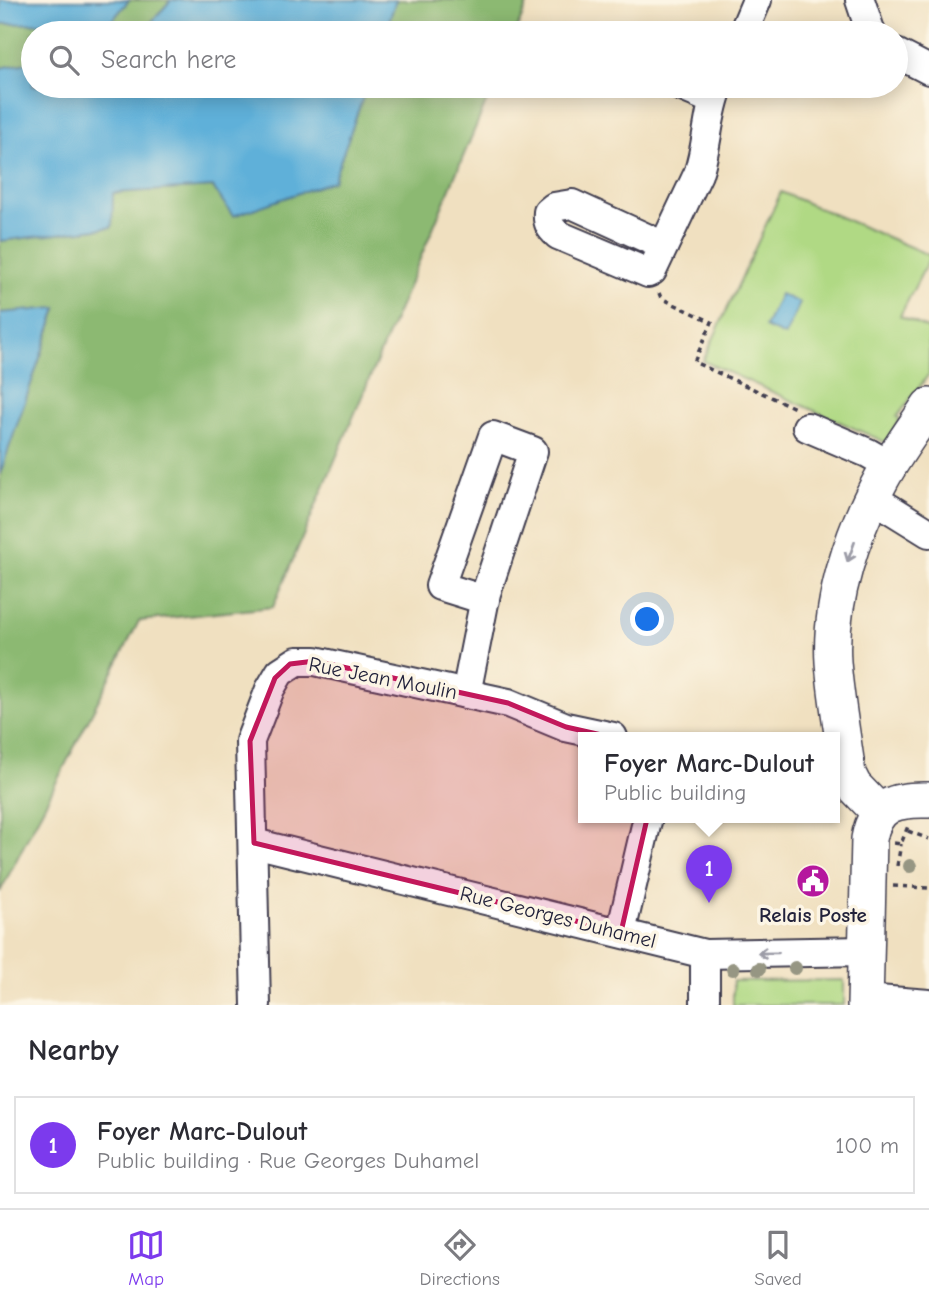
<!DOCTYPE html>
<meta charset="utf-8">
<style>
:root{--surface:#fff;--page:#f7f7f7;--text:#2b2b33;--muted:#7c7c81;--line:#e1e1e2;--accent:#7c3aed}
body{margin:0;font-family:"Comic Neue",sans-serif;background:var(--page);color:var(--text)}
.you{position:absolute;left:648px;top:620px;width:24px;height:24px;margin:-18px;border:5px solid #fff;border-radius:50%;background:#1a73e8;box-shadow:0 0 0 10px #1a73e833}
.badge{display:grid;place-items:center;width:46px;height:46px;border-radius:50%;background:var(--accent);color:#fff;font-size:23px;font-weight:700}
.pin{position:absolute;translate:-50% -58px;filter:drop-shadow(0 2px 4px #0008)}
.pin::after{content:'';position:absolute;top:37px;width:24px;height:21px;background:inherit;clip-path:polygon(0 0,100% 0,50% 100%)}
.popup{position:absolute;left:578px;top:732px;width:262px;height:91px;box-sizing:border-box;display:grid;place-content:center;border-radius:0px;background:var(--surface);filter:drop-shadow(0 2px 5px #0005);font-size:23px;white-space:nowrap;color:var(--muted)}
.popup b{font-size:26px;color:var(--text)}
.popup::after{content:'';position:absolute;left:50%;top:100%;margin-left:-14px;border:14px solid transparent;border-top-color:var(--surface)}
.list{margin:0;padding:0;list-style:none}
h2{display:flex;justify-content:space-between;align-items:center;height:91px;margin:0;padding:0 28px;font-size:30px}
h2 small{font-size:23px;font-weight:400;color:var(--muted)}
.list li{display:grid;grid-template-columns:46px 1fr auto;gap:21px;align-items:center;box-sizing:border-box;height:98px;margin:0 14px 14px;padding:0 14px;border:2px solid var(--line);border-radius:0px}
.list b{display:block;font-size:26px;white-space:nowrap}
.list p{margin:0;font-size:23px;white-space:nowrap;color:var(--muted)}
.list em{font-size:23px;font-style:normal;color:var(--muted)}
.icon{flex:none;width:38px;height:38px;fill:none;stroke:currentColor;stroke-width:2;stroke-linecap:round;stroke-linejoin:round}
.map{position:relative;flex:none;width:929px;height:1005px;overflow:hidden}
.search{position:absolute;background:var(--surface);box-shadow:0 4px 18px #0003;left:21px;right:21px;top:21px;height:77px;display:flex;align-items:center;gap:18px;box-sizing:border-box;padding:0 24px;border-radius:38px;color:var(--muted);font-size:26px}
.sheet{height:203px;background:var(--surface)}
nav{display:flex;justify-content:space-around;align-items:center;box-sizing:border-box;height:98px;border-top:2px solid var(--line);background:var(--surface);font-size:19px;color:var(--muted)}
nav a{display:grid;justify-items:center;gap:4px}
nav .on{color:var(--accent)}
.map>svg:first-child{display:block}
.green{fill:#b0d984;stroke:#697e60;stroke-width:2}
.forest{fill:#8cb972;stroke:#576e56;stroke-width:2}
.water{fill:#5eb0d9;stroke:#40698a;stroke-width:2}
.lines{fill:none;stroke-linecap:round;stroke-linejoin:round}
.minor-casing{stroke:#413e4f;stroke-width:32}
.major-casing{stroke:#413e4f;stroke-width:38}
.path{stroke:#413e4f;stroke-width:3.5;stroke-dasharray:5 5;stroke-linecap:butt}
.minor{stroke:#fff;stroke-width:28}
.major{stroke:#fff;stroke-width:35}
.tree{fill:#969683}
.oneway{stroke:#9c9ca7}
.marked{fill:#c2185b;fill-opacity:0.2;stroke:#c2185b;stroke-width:5;stroke-linejoin:round}
.labels{text-anchor:middle;dominant-baseline:central;stroke-width:7;stroke-linejoin:round;paint-order:stroke}
.street-label{font-size:21px;fill:#22223b;stroke:#fcf5e5}
.poi-label{font-size:21px;font-weight:bold;fill:#22223b;stroke:#fcf5e5}
</style>
<div class="map">
<svg width="929" height="1005" viewBox="0 0 929 1005">
<rect width="100%" height="100%" fill="#fcf5e5"/>
<filter id="ink" filterUnits="userSpaceOnUse"><feTurbulence type="fractalNoise" baseFrequency=".0143" numOctaves="2"/><feDisplacementMap in="SourceGraphic" scale="14" xChannelSelector="R" yChannelSelector="G"/><feConvolveMatrix kernelMatrix="1 2 1 2 8 2 1 2 1" color-interpolation-filters="sRGB"/></filter>
<filter id="wash" filterUnits="userSpaceOnUse"><feTurbulence type="fractalNoise" baseFrequency=".00686" numOctaves="4" result="noise"/><feDisplacementMap in="SourceGraphic" scale="28" xChannelSelector="R" yChannelSelector="G"/><feGaussianBlur stdDeviation="1.57" result="paint"/><feColorMatrix in="noise" values="0 0 0 0 0 0 0 0 0 0 0 0 0 0 0 0 0 1.4 0 .05"/><feComposite in="paint" operator="in"/></filter>
<g filter="url(#wash)">
<rect width="100%" height="100%" fill="#f0e0c0"/>
<!-- green -->
<g class="green">
<path d="M781,192L929,255V259L900,316L929,329V374L897,417L900,419L887,443L703,361Z"/>
<path d="M844,980V1005H733V981Z"/>
</g>
<!-- forest -->
<g class="forest">
<path d="M129,0H171L142,33H33V62L0,68V24L111,22Z"/>
<path d="M396,0H529L515,33H385Z"/>
<path d="M367,86H493L273,607L139,621L0,892V474L57,309L0,313V241L111,227L113,193L213,187L233,216L333,181Z"/>
</g>
<!-- water -->
<g class="water">
<path d="M0,0H129L111,22L0,24Z"/>
<path d="M171,0H396L385,33H142Z"/>
<path d="M33,62V86H367L333,181L233,216L213,187L113,193L112,227L0,241V68Z"/>
<path d="M780,294L800,303L785,336L765,327Z"/>
<path d="M57,308L0,474V313Z"/>
</g>
</g>
<g filter="url(#ink)">
<g class="lines">
<defs>
<g id="minor">
<path d="M860,0L871,33"/>
<path d="M743,33L757,0"/>
<path d="M896,53L929,70"/>
<path d="M680,86L713,100"/>
<path d="M664,246L572,204L554,207L548,212C547,223 550,228 558,235L648,273L652,271L698,174C708,145 707,114 719,86"/>
<path d="M807,427L868,453L889,465"/>
<path d="M871,497L929,533"/>
<path d="M466,694L486,593L533,451L493,436L440,586L485,600"/>
<path d="M254,843L705,954L866,951"/>
<path d="M621,932L648,817"/>
<path d="M705,954V1005"/>
<path d="M865,999L929,1004"/>
<path d="M256,1005L250,741L270,689L280,672L297,661H315L508,703L566,727L613,737"/>
</g>
<g id="major">
<path d="M879,812L854,786L848,774C843,737 836,699 833,662C829,602 853,530 882,478C896,453 913,430 929,406"/>
<path d="M865,1005L869,839C875,803 897,799 929,800"/>
</g>
</defs>
<!-- minor casing -->
<use href="#minor" class="minor-casing"/>
<!-- major casing -->
<use href="#major" class="major-casing"/>
<!-- path -->
<g class="path">
<path d="M659,293L661,298L712,322L694,362L795,408"/>
<path d="M908,831L929,839"/>
<path d="M894,843L901,844L908,826"/>
<path d="M897,866L901,844"/>
<path d="M893,886L929,888"/>
</g>
<!-- minor -->
<use href="#minor" class="minor"/>
<!-- major -->
<use href="#major" class="major"/>
</g>
<!-- trees -->
<g class="tree">
<circle cx="910" cy="866" r="7"/>
<circle cx="795" cy="968" r="7"/>
<circle cx="733" cy="969" r="7"/>
<circle cx="759" cy="969" r="7"/>
</g>
<!-- one-way arrows -->
<defs><path id="oneway-shaft" d="M-6 0H5M1.5-3L5.5 0L1.5 3" fill="none" stroke-width="1.6" stroke-linecap="round" stroke-linejoin="round" transform="scale(1.75)"/></defs>
<g class="oneway">
<use href="#oneway-shaft" transform="translate(851 552) rotate(110)"/>
<use href="#oneway-shaft" transform="translate(768 953) rotate(179)"/>
</g>
</g>
<!-- marked area -->
<path class="marked" d="M315,661L508,703L566,727L646,745L658,771L621,932L254,843L250,741L275,678L290,664Z"/>
<!-- icons -->
<defs>
<symbol id="civic-disc" viewBox="-11 -11 22 22"><circle r="9.5" fill="#b5179e" stroke="#fcf5e5"/><path d="M-.6-6.5H3V-4.5H.6V-3L4-1V1h2V6H-6V1h2V-1L-.6-3ZM-1.2 2.5V6h2.4V2.5Z" fill="#fff"/></symbol>
</defs>
<g fill-rule="evenodd">
<use href="#civic-disc" x="794" y="862" width="38" height="38"/>
</g>
<g class="labels">
<!-- street labels -->
<g class="street-label">
<text transform="translate(383 678) rotate(11)">Rue Jean Moulin</text>
<text transform="translate(558 917) rotate(14)">Rue Georges Duhamel</text>
</g>
<!-- poi labels -->
<g class="poi-label">
<text x="813" y="915">Relais Poste</text>
</g>
</g>
</svg>
<div class="you"></div>
<div class="pin badge" style="left:709px;top:903px">1</div>
<div class="popup"><b>Foyer Marc-Dulout</b>Public building</div>
<div class="search"><svg class="icon" aria-label="search" viewBox="0 0 24 24"><circle cx="10" cy="10" r="6"/><path d="M15 15l6 6"/></svg>Search here</div>
</div>
<section class="sheet">
<h2>Nearby<small></small></h2>
<ul class="list">
<li><span class="badge">1</span><div><b>Foyer Marc-Dulout</b><p>Public building · Rue Georges Duhamel</p></div><em>100 m</em></li>
</ul>
</section>
<nav>
<a class="on"><svg class="icon" aria-label="map" viewBox="0 0 24 24"><path d="M3 6l6-2 6 2 6-2v14l-6 2-6-2-6 2zM9 4v14M15 6v14"/></svg>Map</a>
<a><svg class="icon" aria-label="directions" viewBox="0 0 24 24"><path d="M12 3l9 9-9 9-9-9zM9 14v-3h6M13 9l2 2-2 2"/></svg>Directions</a>
<a><svg class="icon" aria-label="saved" viewBox="0 0 24 24"><path d="M7 4h10v16l-5-4-5 4z"/></svg>Saved</a>
</nav>
